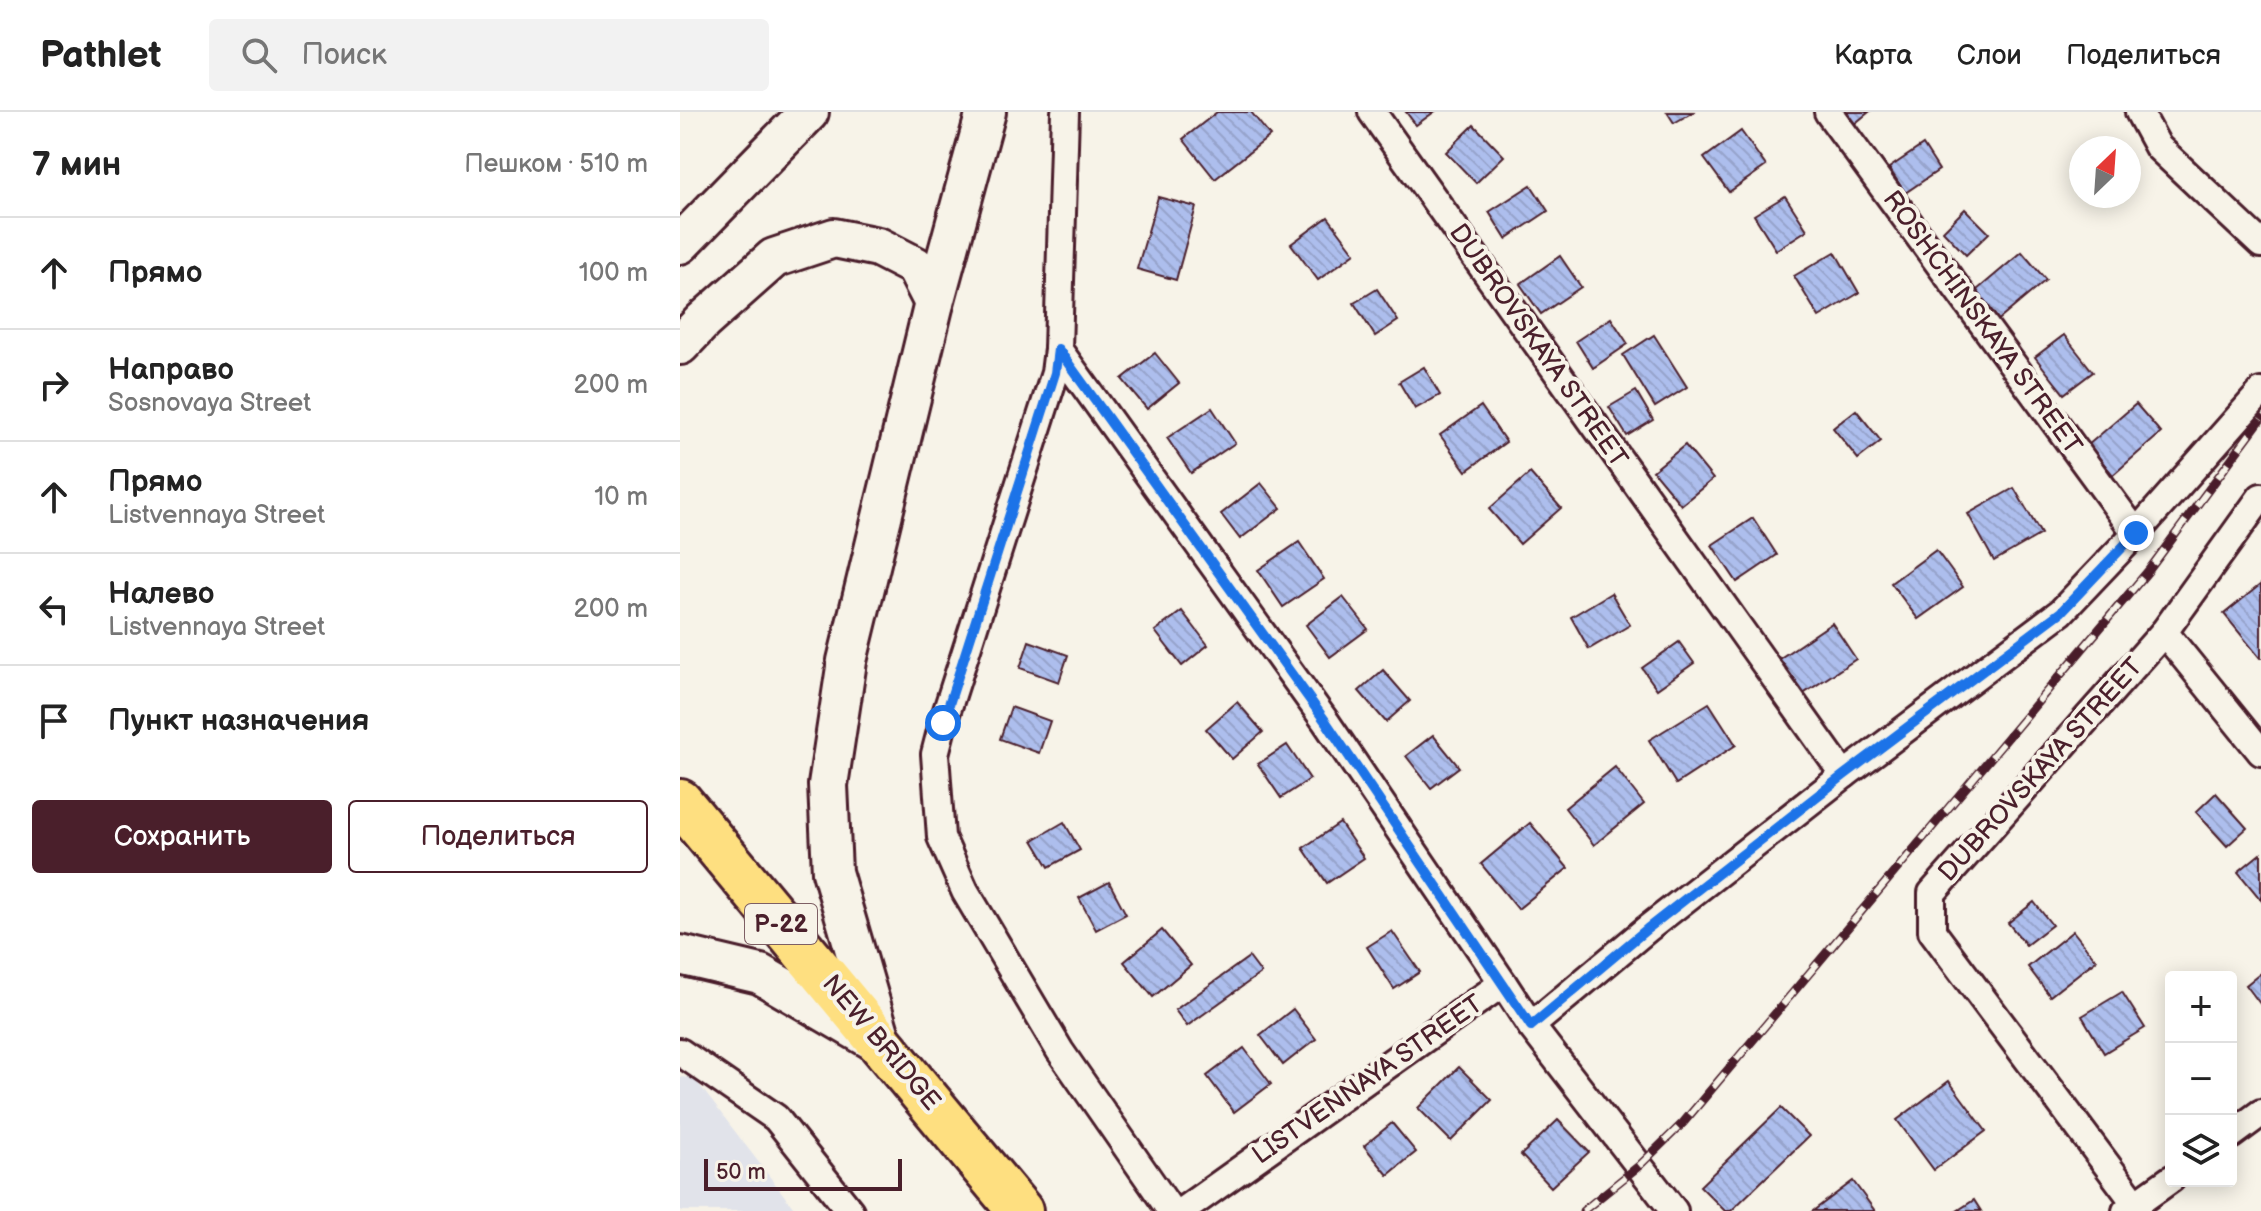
<!DOCTYPE html>
<html lang="ru">
<meta charset="utf-8">
<style>
:root{--surface:#fff;--page:#f2f2f2;--text:#222;--muted:#767676;--line:#e0e0e0;--accent:#4a1f2b}
body{margin:0;font-family:"Balsamiq Sans",sans-serif;background:var(--page);color:var(--text)}
.controls{position:absolute;right:24px;bottom:24px;display:grid;overflow:hidden;border-radius:8px;box-shadow:0 4px 20px #0003}
.controls button{width:72px;height:72px;display:grid;place-items:center;padding:0;border:0;border-bottom:2px solid var(--line);background:var(--surface);color:var(--text);font:40px sans-serif}
.compass{position:absolute;left:1389px;top:24px;width:72px;height:72px;border-radius:50%;background:var(--surface);box-shadow:0 4px 20px #0003;rotate:25deg}
.scale{position:absolute;left:24px;bottom:20px;width:198px;box-sizing:border-box;padding-left:8px;border:4px solid #4a1f2b;border-top:0;font-size:22px;line-height:28px;white-space:nowrap;color:#4a1f2b;-webkit-text-stroke:6px #f7f3e8;paint-order:stroke}
.stop{position:absolute;width:24px;height:24px;margin:-18px;border:6px solid #1a73e8;border-radius:50%;background:#fff}
.stop.end{background:#1a73e8;border-color:#fff;box-shadow:0 2px 8px #0008}
.list{margin:0;padding:0;list-style:none}
h2{display:flex;justify-content:space-between;align-items:center;height:104px;margin:0;padding:0 32px;font-size:34px}
h2 small{font-size:26px;font-weight:400;color:var(--muted)}
.list li{display:grid;grid-template-columns:52px 1fr auto;gap:24px;align-items:center;box-sizing:border-box;height:112px;padding:0 32px;border-top:2px solid var(--line)}
.list b{display:block;font-size:30px;white-space:nowrap}
.list p{margin:0;font-size:26px;white-space:nowrap;color:var(--muted)}
.list em{font-size:26px;font-style:normal;color:var(--muted)}
.actions{display:flex;gap:16px;padding:24px 32px}
.actions a{flex:1;padding:18px 0;border:2px solid var(--accent);border-radius:8px;text-align:center;font-size:28px;color:var(--accent)}
.actions .main{background:var(--accent);color:#fff}
.icon{flex:none;width:44px;height:44px;fill:none;stroke:currentColor;stroke-width:2;stroke-linecap:round;stroke-linejoin:round}
.map{position:relative;flex:none;width:1581px;height:1099px;overflow:hidden}
header{display:flex;align-items:center;gap:48px;box-sizing:border-box;height:112px;padding:0 40px;background:var(--surface);border-bottom:2px solid var(--line)}
header strong{font-size:38px}
nav{display:flex;gap:44px;margin-inline-start:auto;font-size:28px}
.search{width:560px;height:72px;background:var(--page);display:flex;align-items:center;gap:20px;box-sizing:border-box;padding:0 28px;border-radius:8px;color:var(--muted);font-size:30px}
main{display:flex}
aside{flex:1;background:var(--surface)}
.map>svg:first-child{display:block}
.built{fill:#e1e3ea}
.building{fill:url(#building-back-hatch);stroke:#4a1f2b;stroke-width:2}
.lines{fill:none;stroke-linecap:round;stroke-linejoin:round}
.minor-casing{stroke:#4a1f2b;stroke-width:32}
.secondary-casing{stroke:#4a1f2b;stroke-width:44}
.trunk-casing{stroke:#4a1f2b;stroke-width:50}
.minor{stroke:#f7f3e8;stroke-width:26}
.secondary{stroke:#f7f3e8;stroke-width:38}
.trunk{stroke:#fedf80;stroke-width:44}
.rail-casing{stroke:#4a1f2b;stroke-width:9}
.rail{stroke:#f7f3e8;stroke-width:6;stroke-dasharray:18;stroke-linecap:butt}
.route{stroke:#1a73e8;stroke-width:10}
.labels{text-anchor:middle;dominant-baseline:central;stroke-width:8;stroke-linejoin:round;paint-order:stroke}
.shield{fill:#f7f3e8;stroke:#7e5f64;stroke-width:2}
.shield-label{font-size:24px;font-weight:bold;fill:#4a1f2b}
.street-label{font-size:26px;fill:#4a1f2b;stroke:#f7f3e8}
</style>
<header>
<strong>Pathlet</strong>
<div class="search"><svg class="icon" aria-label="search" viewBox="0 0 24 24"><circle cx="10" cy="10" r="6"/><path d="M15 15l6 6"/></svg>Поиск</div>
<nav><a>Карта</a><a>Слои</a><a>Поделиться</a></nav>
</header>
<main>
<aside>
<h2>7 мин<small>Пешком · 510 m</small></h2>
<ul class="list">
<li><svg class="icon" aria-label="ahead" viewBox="0 0 24 24"><path d="M12 20V5M6 11l6-6 6 6"/></svg><div><b>Прямо</b></div><em>100 m</em></li>
<li><svg class="icon" aria-label="right" viewBox="0 0 24 24"><path d="M7 20v-9h11M14 6l5 5-5 5"/></svg><div><b>Направо</b><p>Sosnovaya Street</p></div><em>200 m</em></li>
<li><svg class="icon" aria-label="ahead" viewBox="0 0 24 24"><path d="M12 20V5M6 11l6-6 6 6"/></svg><div><b>Прямо</b><p>Listvennaya Street</p></div><em>10 m</em></li>
<li><svg class="icon" aria-label="left" viewBox="0 0 24 24"><path d="M17 20v-9H6M10 6l-5 5 5 5"/></svg><div><b>Налево</b><p>Listvennaya Street</p></div><em>200 m</em></li>
<li><svg class="icon" aria-label="arrive" viewBox="0 0 24 24"><path d="M6 21V4h12l-3 4 3 4H6"/></svg><div><b>Пункт назначения</b></div></li>
</ul>
<div class="actions"><a class="main">Сохранить</a><a>Поделиться</a></div>
</aside>
<div class="map">
<svg width="1581" height="1099" viewBox="0 0 1581 1099">
<defs>
<pattern id="building-back-hatch" width="6" height="6" patternUnits="userSpaceOnUse" patternTransform="scale(2)"><rect width="6" height="6" fill="#adbeed"/><path d="M-1 5l2 2M0 0l6 6M5-1l2 2" fill="none" stroke="#96a3cb"/></pattern>
</defs>
<rect width="100%" height="100%" fill="#f7f3e8"/>
<filter id="ink" filterUnits="userSpaceOnUse"><feTurbulence type="fractalNoise" baseFrequency=".0125" numOctaves="2"/><feDisplacementMap in="SourceGraphic" scale="16" xChannelSelector="R" yChannelSelector="G"/><feConvolveMatrix kernelMatrix="1 2 1 2 8 2 1 2 1" color-interpolation-filters="sRGB"/></filter>
<g filter="url(#ink)">
<!-- built -->
<path class="built" d="M0,965L14,966L116,1099H0Z"/>
<!-- building -->
<g class="building">
<path d="M537,0H571L590,24L535,67L503,27Z"/>
<path d="M726,0H754L736,13Z"/>
<path d="M987,0H1013L994,11Z"/>
<path d="M1162,0H1189L1173,13Z"/>
<path d="M794,13L824,44L796,71L766,40Z"/>
<path d="M1061,19L1086,54L1049,80L1024,46Z"/>
<path d="M1243,33L1259,58L1225,81L1209,56Z"/>
<path d="M851,73L868,99L826,127L809,100Z"/>
<path d="M1105,84L1127,118L1096,138L1074,103Z"/>
<path d="M478,85L516,95L496,168L457,157Z"/>
<path d="M1285,97L1309,121L1286,143L1263,119Z"/>
<path d="M648,105L675,141L638,168L611,132Z"/>
<path d="M1155,140L1179,181L1139,205L1114,164Z"/>
<path d="M1342,140L1366,168L1315,211L1291,183Z"/>
<path d="M880,144L901,175L861,202L840,172Z"/>
<path d="M697,177L718,209L695,224L674,191Z"/>
<path d="M931,206L948,232L913,256L896,229Z"/>
<path d="M974,223L1007,275L975,295L943,243Z"/>
<path d="M1384,223L1413,260L1384,282L1355,245Z"/>
<path d="M475,241L499,271L467,297L442,267Z"/>
<path d="M744,255L760,283L735,297L719,270Z"/>
<path d="M956,279L973,308L947,324L929,295Z"/>
<path d="M1456,292L1481,321L1433,363L1408,333Z"/>
<path d="M801,294L826,330L786,359L760,323Z"/>
<path d="M532,296L555,331L511,361L487,326Z"/>
<path d="M1176,298L1201,329L1178,347L1153,316Z"/>
<path d="M1005,333L1033,367L1001,393L973,359Z"/>
<path d="M850,361L881,396L840,432L809,397Z"/>
<path d="M581,371L601,396L560,427L541,402Z"/>
<path d="M1334,376L1361,422L1314,449L1288,402Z"/>
<path d="M1073,406L1097,443L1057,470L1032,433Z"/>
<path d="M619,430L644,467L603,495L578,458Z"/>
<path d="M1256,438L1283,475L1238,507L1211,471Z"/>
<path d="M1581,472V546H1580L1544,502Z"/>
<path d="M931,481L950,513L909,537L891,505Z"/>
<path d="M663,485L688,517L650,545L626,513Z"/>
<path d="M502,499L528,533L502,554L475,519Z"/>
<path d="M1152,511L1176,547L1117,586L1093,551Z"/>
<path d="M349,529L388,543L379,570L340,556Z"/>
<path d="M999,530L1014,551L977,577L962,556Z"/>
<path d="M703,558L730,589L706,610L679,579Z"/>
<path d="M557,590L583,620L552,647L526,617Z"/>
<path d="M1029,591L1056,633L996,672L969,628Z"/>
<path d="M331,595L370,609L359,641L320,627Z"/>
<path d="M753,623L779,655L751,676L726,644Z"/>
<path d="M607,633L630,667L601,686L578,652Z"/>
<path d="M935,655L964,692L914,733L885,696Z"/>
<path d="M1536,681L1567,716L1547,734L1516,700Z"/>
<path d="M384,710L400,738L369,755L353,728Z"/>
<path d="M660,711L684,746L647,771L623,736Z"/>
<path d="M850,711L888,756L838,797L801,752Z"/>
<path d="M1581,741V788L1558,760Z"/>
<path d="M429,770L446,802L416,818L399,786Z"/>
<path d="M1354,790L1372,813L1346,833L1328,811Z"/>
<path d="M482,818L511,853L473,885L444,850Z"/>
<path d="M712,819L740,860L714,877L687,835Z"/>
<path d="M1393,819L1416,848L1370,884L1348,855Z"/>
<path d="M569,845L581,861L507,914L495,898Z"/>
<path d="M1581,861V893L1566,873Z"/>
<path d="M1442,880L1465,916L1424,941L1402,904Z"/>
<path d="M613,897L636,927L603,953L580,923Z"/>
<path d="M564,936L591,972L554,1000L527,964Z"/>
<path d="M779,955L812,988L771,1029L738,996Z"/>
<path d="M1269,969L1306,1019L1254,1058L1217,1008Z"/>
<path d="M1101,996L1129,1024L1051,1099H1045L1020,1074Z"/>
<path d="M878,1008L909,1040L871,1075L841,1043Z"/>
<path d="M712,1011L736,1040L708,1063L684,1034Z"/>
<path d="M1173,1069L1195,1099H1133Z"/>
<path d="M1294,1088L1301,1099H1277Z"/>
</g>
<g class="lines">
<defs>
<g id="minor">
<path d="M385,0L378,237L646,610L823,871"/>
<path d="M692,0L1164,663"/>
<path d="M1148,0L1456,421"/>
<path d="M1459,0L1478,35L1581,132"/>
<path d="M378,237L375,261L263,611L255,642L261,725L285,779L380,939L491,1099"/>
<path d="M1484,520L1581,640"/>
<path d="M851,914L994,1099"/>
<path d="M0,940L96,1006L170,1099"/>
<path d="M1551,1023L1581,1001"/>
<path d="M1456,1092L1252,819V781L1484,520L1581,385"/>
<path d="M502,1099L823,871L851,914L967,817L1164,663L1381,500L1456,421L1581,280"/>
<path d="M1446,1099L1491,1067"/>
</g>
<g id="secondary">
<path d="M0,132L129,0"/>
<path d="M0,233L23,209L94,146L154,126L198,135L235,154L254,191"/>
<path d="M0,843L80,862L193,928"/>
<path d="M202,931L152,760L148,673L167,549L254,191L306,0"/>
</g>
<path id="trunk" d="M0,690L340,1099"/>
</defs>
<!-- minor casing -->
<use href="#minor" class="minor-casing"/>
<!-- secondary casing -->
<use href="#secondary" class="secondary-casing"/>
<!-- trunk casing -->
<use href="#trunk" class="trunk-casing"/>
<!-- minor -->
<use href="#minor" class="minor"/>
<!-- secondary -->
<use href="#secondary" class="secondary"/>
<!-- trunk -->
<use href="#trunk" class="trunk"/>
<defs>
<path id="rail" d="M903,1099L960,1053L1003,1011L1469,458L1581,307"/>
</defs>
<!-- rail casing -->
<use href="#rail" class="rail-casing"/>
<!-- rail -->
<use href="#rail" class="rail"/>
</g>
</g>
<g class="lines" filter="url(#ink)">
<!-- route -->
<path class="route" d="M263,611L375,261L378,237L646,610L851,914L967,817L1164,663L1381,500L1456,421"/>
</g>
<g class="labels">
<!-- shield labels -->
<rect class="shield" x="65" y="792" width="72" height="40" rx="6"/>
<g class="shield-label">
<text x="101" y="812">Р-22</text>
</g>
<!-- street labels -->
<g class="street-label">
<text transform="translate(1302 211) rotate(54)">ROSHCHINSKAYA STREET</text>
<text transform="translate(858 234) rotate(55)">DUBROVSKAYA STREET</text>
<text transform="translate(1361 658) rotate(-48)">DUBROVSKAYA STREET</text>
<text transform="translate(201 931) rotate(50)">NEW BRIDGE</text>
<text transform="translate(688 968) rotate(-35)">LISTVENNAYA STREET</text>
</g>
</g>
</svg>
<div class="controls">
<button>+</button>
<button>−</button>
<button><svg class="icon" aria-label="layers" viewBox="0 0 24 24"><path d="M12 4l9 5-9 5-9-5zM3 14l9 5 9-5"/></svg></button>
</div>
<svg class="compass" viewBox="-18 -18 36 36"><path d="M0-13l5 13h-10z" fill="#e53935"/><path d="M0 13l5-13h-10z" fill="#767676"/></svg>
<div class="scale">50 m</div>
<div class="stop" style="left:263px;top:611px"></div>
<div class="stop end" style="left:1456px;top:421px"></div>
</div>
</main>
